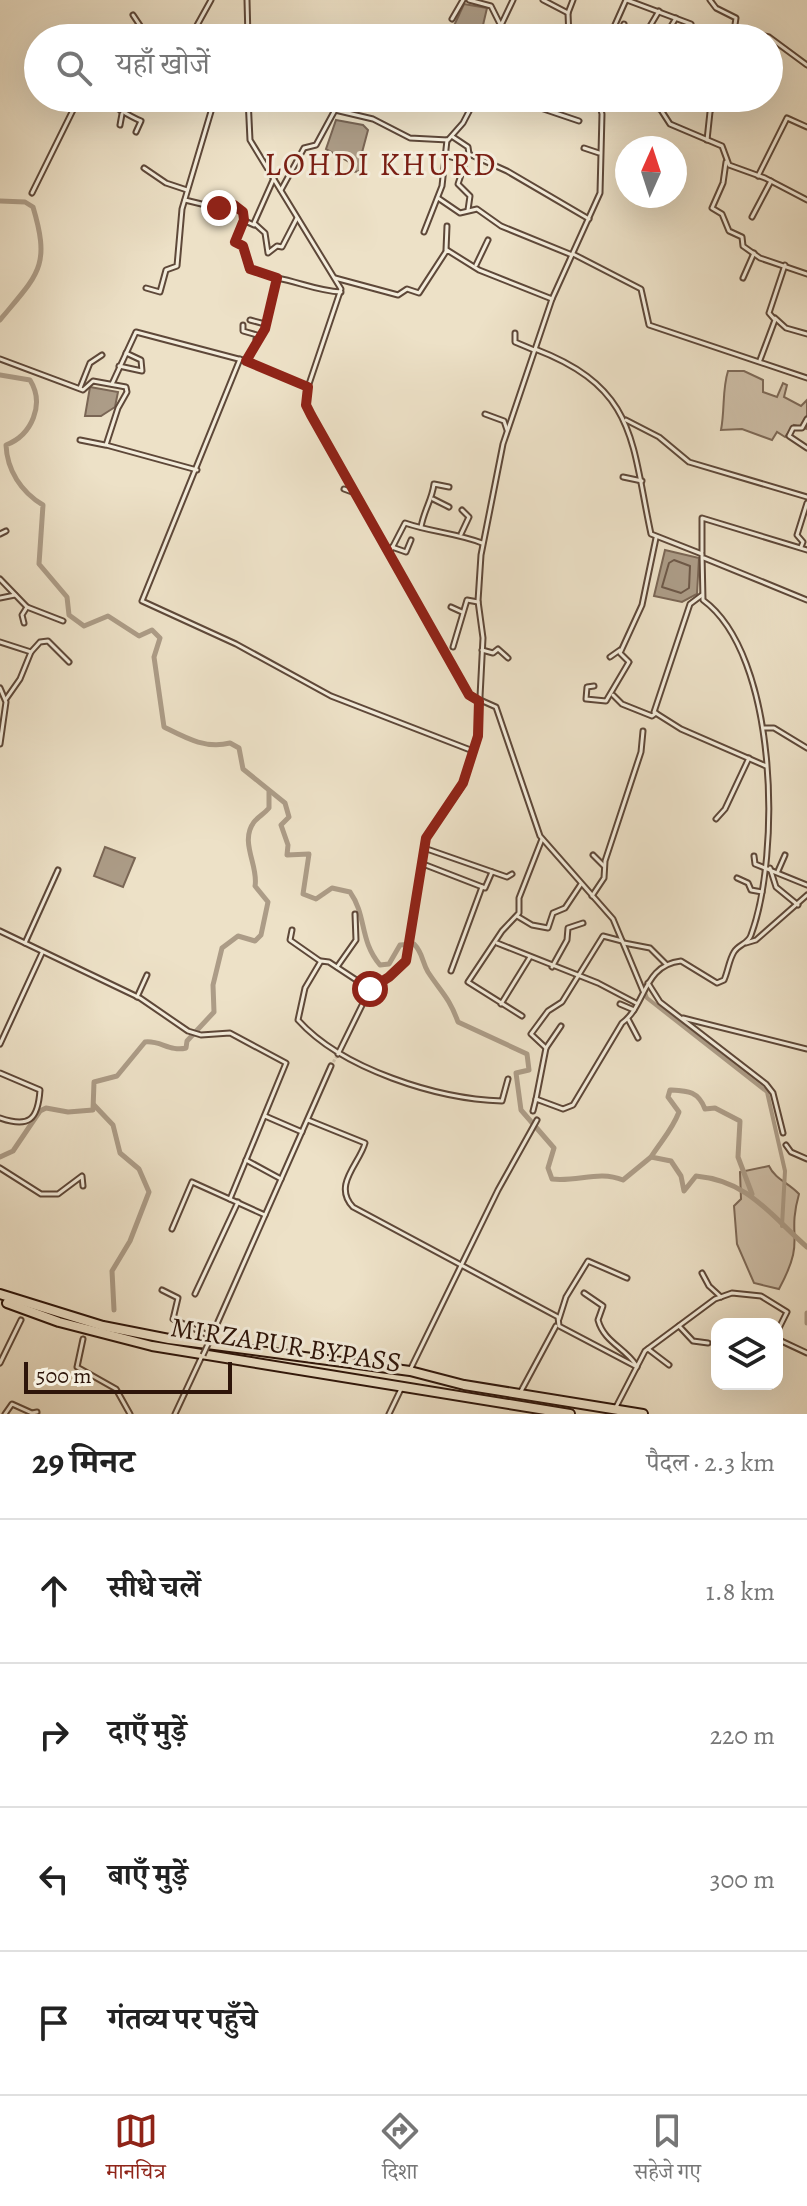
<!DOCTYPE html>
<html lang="hi">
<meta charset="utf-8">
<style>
:root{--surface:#fff;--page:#f2f2f2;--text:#222;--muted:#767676;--line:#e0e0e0;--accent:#8f2418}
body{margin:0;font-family:Alegreya,"Noto Serif Devanagari",serif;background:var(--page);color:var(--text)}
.controls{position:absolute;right:24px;bottom:24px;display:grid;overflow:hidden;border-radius:16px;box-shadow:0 8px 32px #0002}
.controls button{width:72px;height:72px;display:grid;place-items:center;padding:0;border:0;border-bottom:2px solid var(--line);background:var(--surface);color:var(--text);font:40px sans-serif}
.compass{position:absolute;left:615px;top:136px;width:72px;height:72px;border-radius:50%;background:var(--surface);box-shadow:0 8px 32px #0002;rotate:3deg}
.scale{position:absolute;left:24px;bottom:20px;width:208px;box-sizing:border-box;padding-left:8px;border:4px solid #2e150a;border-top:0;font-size:22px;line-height:28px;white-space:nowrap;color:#2e150a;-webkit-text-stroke:6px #f3ecdb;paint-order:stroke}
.stop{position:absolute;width:24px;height:24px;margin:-18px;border:6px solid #8f2418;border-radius:50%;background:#fff}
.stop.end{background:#8f2418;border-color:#fff;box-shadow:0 2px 8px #0008}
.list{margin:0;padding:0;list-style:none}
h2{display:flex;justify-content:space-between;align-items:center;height:104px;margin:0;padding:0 32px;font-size:34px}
h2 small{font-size:26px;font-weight:400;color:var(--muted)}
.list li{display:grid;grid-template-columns:52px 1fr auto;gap:24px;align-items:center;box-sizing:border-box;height:144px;padding:0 32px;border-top:2px solid var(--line)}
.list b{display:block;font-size:30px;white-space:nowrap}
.list em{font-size:26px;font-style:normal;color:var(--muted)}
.icon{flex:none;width:44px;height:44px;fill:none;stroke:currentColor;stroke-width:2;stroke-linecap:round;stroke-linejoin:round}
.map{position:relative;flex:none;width:807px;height:1414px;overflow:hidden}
.search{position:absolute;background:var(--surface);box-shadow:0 8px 32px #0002;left:24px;right:24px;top:24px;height:88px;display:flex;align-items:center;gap:20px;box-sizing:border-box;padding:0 28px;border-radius:44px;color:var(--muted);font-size:30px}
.sheet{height:680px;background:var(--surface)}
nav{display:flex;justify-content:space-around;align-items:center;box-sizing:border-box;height:112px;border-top:2px solid var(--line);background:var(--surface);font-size:22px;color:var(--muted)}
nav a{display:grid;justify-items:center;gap:4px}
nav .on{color:var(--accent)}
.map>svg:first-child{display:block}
.green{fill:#cdbea7;stroke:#7e6a58;stroke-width:2}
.water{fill:#ac9c87;stroke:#7a6655;stroke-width:2}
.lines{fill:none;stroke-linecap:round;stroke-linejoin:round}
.shore{stroke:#6d5848;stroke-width:2}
.canal{stroke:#ac9c87;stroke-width:4}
.river{stroke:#ac9c87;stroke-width:5}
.minor-tunnel{stroke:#d0c2ab;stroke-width:3;stroke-dasharray:3 1.5;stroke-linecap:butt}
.minor-casing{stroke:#5e4839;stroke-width:7}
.trunk-casing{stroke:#2e150a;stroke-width:12}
.minor{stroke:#f3ecdb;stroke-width:3}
.trunk{stroke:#ede1c7;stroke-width:8}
.minor-bridge-casing{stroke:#5e4839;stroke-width:7;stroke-linecap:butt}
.minor-bridge{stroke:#f3ecdb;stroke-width:3}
.route{stroke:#8f2418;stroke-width:10}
.labels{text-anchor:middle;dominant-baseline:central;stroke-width:6;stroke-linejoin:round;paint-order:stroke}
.street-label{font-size:28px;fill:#2e150a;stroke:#f3ecdb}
.quarter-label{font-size:32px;letter-spacing:2px;fill:#7a1f14;stroke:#f3ecdb}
</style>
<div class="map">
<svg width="807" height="1414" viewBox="0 0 807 1414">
<rect width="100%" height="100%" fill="#ede1c7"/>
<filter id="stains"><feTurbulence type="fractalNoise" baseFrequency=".0025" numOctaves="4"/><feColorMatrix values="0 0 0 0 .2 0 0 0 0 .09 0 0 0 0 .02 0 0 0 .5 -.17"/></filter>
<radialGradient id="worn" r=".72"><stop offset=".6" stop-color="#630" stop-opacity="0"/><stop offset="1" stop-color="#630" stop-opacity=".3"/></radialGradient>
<!-- green -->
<g class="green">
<path d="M728,371H744L763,380V392L777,397L783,383L787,385L784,397L801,406L807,400V429L794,425L785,437L777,432L772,440L742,429L721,430C725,409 722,390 728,371Z"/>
<path d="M769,1166C775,1179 789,1183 799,1194C786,1240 807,1237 779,1289L754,1283L737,1244L734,1206L741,1199L740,1172Z"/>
</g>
<!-- water -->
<g class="water">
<path d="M464,4L487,8L480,38H453L452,30Z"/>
<path d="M336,120L363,125L368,130L360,160L363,171L353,172L349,162L326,149Z"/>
<path d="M90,387L118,392L115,407L101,416H85Z"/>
<path d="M665,550L699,558L697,594L682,602L654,596Z"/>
<path d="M105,847L135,858L123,887L94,876Z"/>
</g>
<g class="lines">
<!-- shore -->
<path class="shore" d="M674,560L690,566L689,588L681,593L662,587L669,563Z"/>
<!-- canal -->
<path class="canal" d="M644,990L647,998L767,1092L785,1171L782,1226"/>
<!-- river -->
<g class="river">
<path d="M0,201L25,202L33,207C51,267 38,274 0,320"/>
<path d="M0,375L30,380C45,404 32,435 6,445C7,470 21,492 43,505L39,564L67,597L69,615L84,626L108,616L139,636L152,630L160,638L154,657L164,727C186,738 205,749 230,743L239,748L243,769L285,803L289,817L281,825L288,845L287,855L309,854L303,894L316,899L332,888L350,892C367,916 359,940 380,965L389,964L400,945L414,944C423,953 422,962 428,972C441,992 449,997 458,1022L527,1054L529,1070L516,1073L521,1110L554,1148L548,1168L552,1179C578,1182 599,1170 623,1180L651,1157L671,1161L681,1176L684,1191L696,1176C749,1181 770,1215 807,1247"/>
<path d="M94,1105L113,1125L120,1153L139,1169L149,1192L130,1241L112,1271L114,1310"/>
<path d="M0,1157L13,1151L40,1111L46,1108L68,1112L93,1110L94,1082L117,1076L145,1042C160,1040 170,1052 186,1048L187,1041L214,1012L213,985L222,948L238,936L255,941L261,935L268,902L255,886C259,866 239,842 254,822C258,817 264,814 269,808V792"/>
<path d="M651,1157C662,1140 672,1130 679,1112L668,1097L670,1090C688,1091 698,1091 705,1109L715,1108L740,1121L738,1157L752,1194"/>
<path d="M807,1313V1323"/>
</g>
<!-- minor-tunnel -->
<path class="minor-tunnel" d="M331,1066L338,1054"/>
<defs>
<g id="minor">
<path d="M247,0L248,38"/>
<path d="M469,0L491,6L500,24"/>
<path d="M543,0L568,13"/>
<path d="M627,0L691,24"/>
<path d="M710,0L716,8L736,18L733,38"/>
<path d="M133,15L143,30"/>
<path d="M452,19L463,0"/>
<path d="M736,29L769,37L807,65"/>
<path d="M648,30L662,38"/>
<path d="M112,38L144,30L189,38"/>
<path d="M190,38L211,0"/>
<path d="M495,38L513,0"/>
<path d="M569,38L568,13L573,0"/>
<path d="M598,38L601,34L610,36L626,0"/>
<path d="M619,38L624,24"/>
<path d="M633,38L636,29"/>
<path d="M643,38L659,11"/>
<path d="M664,38L676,18"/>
<path d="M97,98C115,105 124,114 141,121L136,132"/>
<path d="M248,98L250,140L341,289L308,387L307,408L469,695L496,707L540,836L613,919L643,991"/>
<path d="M511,98L579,121"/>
<path d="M643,98L661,110L670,124L722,146L729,165L765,178L807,200"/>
<path d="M120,125L122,114"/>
<path d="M453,137L468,147L469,154L507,171L589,219"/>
<path d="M707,140L710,112L717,98"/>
<path d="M584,148L599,153"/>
<path d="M444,155L465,161"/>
<path d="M726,162L723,183L712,208L722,214L729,231L742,237L743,246L760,258L807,274"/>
<path d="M144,168L166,183L187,190"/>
<path d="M758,176L787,118L807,127"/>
<path d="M274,178L254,223L265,233L268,253L277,246L282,247L297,218"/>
<path d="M281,190L304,148L316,145L335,110L373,119L410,138L448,140L463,123L476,98"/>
<path d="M32,193L79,98"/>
<path d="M438,198L460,213L477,209L501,226L572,255"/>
<path d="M185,200L218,208L222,204C235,204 242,208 245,221L254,225"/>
<path d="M468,210L470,196L458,184L468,154"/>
<path d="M752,217L771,181"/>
<path d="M244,220L235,241L243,246L249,269L277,278"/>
<path d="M424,232L442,186L447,140"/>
<path d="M446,250L447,226"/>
<path d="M573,254L641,289L649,325L807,378"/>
<path d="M476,265L488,240"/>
<path d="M335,278L398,295L407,289L419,293L447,250L479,270L552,299"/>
<path d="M743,278L754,253"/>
<path d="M146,288L160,292L166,270L177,266L182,209L215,98"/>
<path d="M775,318L786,328L807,334"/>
<path d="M250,320L265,324"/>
<path d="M243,325V331L257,335L256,339"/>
<path d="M515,333V342L534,350"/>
<path d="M0,359L83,390L93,381L126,387L127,392L118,408L106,445L197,470"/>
<path d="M240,359L142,601L236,644L331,696L473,751"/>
<path d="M760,360L775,320L769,313L785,265"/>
<path d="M246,361L265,329L277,278C299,282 318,291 341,292"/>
<path d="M119,366L142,371L141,360L126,353"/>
<path d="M112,384L136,332L246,361L308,387"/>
<path d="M80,388L90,363L102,355"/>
<path d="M485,414L504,421L507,430"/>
<path d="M807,419L802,428H793L789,436L807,448"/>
<path d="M626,420L659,437L689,462L807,497"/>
<path d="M80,440L105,445"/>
<path d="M623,477L642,481"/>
<path d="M344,489L355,493"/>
<path d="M433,499L449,507"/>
<path d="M421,527C424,510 432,500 434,484L449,487"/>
<path d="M0,534L6,531"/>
<path d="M461,534L469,517L462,510"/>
<path d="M392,547L406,552L411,540"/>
<path d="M801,547L803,542L797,535L807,503"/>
<path d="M390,552L405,523C431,532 456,533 482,543"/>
<path d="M702,552V518L807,550"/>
<path d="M704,558L807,600"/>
<path d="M0,579L27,607L63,621"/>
<path d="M702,595L690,604L654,712L681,729L766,766"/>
<path d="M0,598L15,595"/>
<path d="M451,607L462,612"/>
<path d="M24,623L22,615L27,607"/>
<path d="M0,642L31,652L20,679L6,699"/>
<path d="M453,647L467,600L478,602"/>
<path d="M482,650L493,653L498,649L508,658"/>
<path d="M31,652L40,642L48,641L69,662"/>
<path d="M610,657L620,650"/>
<path d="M594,686L587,687L586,699L606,701L629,662L620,653L642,605L656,538"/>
<path d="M0,688L6,702L0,744"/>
<path d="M613,695L622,704L652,716L656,713"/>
<path d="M764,728H774L807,748"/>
<path d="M716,819L725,809L749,758"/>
<path d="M424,848L507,877L512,874"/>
<path d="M593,855L604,866"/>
<path d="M754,856L755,864L807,885"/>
<path d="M423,864L485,888L492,872"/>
<path d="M770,868L776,887L798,905"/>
<path d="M778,871L785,855"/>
<path d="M737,878L748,883L751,890L762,892"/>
<path d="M592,896L604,878L605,861L641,752L643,731"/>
<path d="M517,916L532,925L548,928L553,913L565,908L581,884"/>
<path d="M292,930L290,940L320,961"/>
<path d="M0,931L140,998L188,1031L201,1035L230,1033L286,1063L230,1199"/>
<path d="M25,943L58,870"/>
<path d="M497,943L598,983L636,1003"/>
<path d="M624,943L650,948L666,964"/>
<path d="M746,943L756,940L807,895"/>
<path d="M337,967L356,940L355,914"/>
<path d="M552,967L567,940L568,928L583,923"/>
<path d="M451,971L482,887"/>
<path d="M648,983L660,1002L766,1084L773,1093L783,1133"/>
<path d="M370,989L329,962L321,961L305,988L298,1020C342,1069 437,1099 502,1101L508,1079"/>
<path d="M137,997L147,975"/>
<path d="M501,1004L530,957"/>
<path d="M620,1004L634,1010"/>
<path d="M522,1016L468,982L502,931L519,913V898L542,839"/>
<path d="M683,1018L807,1049"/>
<path d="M628,1019L638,1038"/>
<path d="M0,1044L42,953"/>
<path d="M546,1048L531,1034L548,1011L562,1002L603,936L622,941"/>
<path d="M338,1054L370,989L398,970L406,961L426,838L461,788L478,736L483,638L478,601L481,555L503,444L552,299L600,193L602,114L598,98"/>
<path d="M0,1073L40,1090C38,1120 29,1128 0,1118"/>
<path d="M536,1099L546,1048L561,1026"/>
<path d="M533,1111L536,1099L563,1109L573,1105L622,1023C646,1006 643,965 681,961L717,983L724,980C728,971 729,960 734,952C739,944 748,944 751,935C781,854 778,655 703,600L702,554L651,534C631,441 637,388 535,349"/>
<path d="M265,1116L302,1132"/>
<path d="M308,1120L365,1143C360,1163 332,1185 353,1207L558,1317L559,1326L637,1367"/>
<path d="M786,1145L791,1152L807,1159"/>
<path d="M246,1160L281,1179"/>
<path d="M0,1168L41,1194H58L82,1176L83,1186"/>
<path d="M172,1229L192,1182L265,1215"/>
<path d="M702,1273L709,1286L721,1297"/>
<path d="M162,1290L178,1298L173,1319L210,1336"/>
<path d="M584,1293L603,1306L598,1320C604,1342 624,1347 636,1365"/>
<path d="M195,1294L238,1202"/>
<path d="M559,1319L566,1297L588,1261L627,1278"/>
<path d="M679,1326L693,1341L708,1343"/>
<path d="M83,1339L77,1367L116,1389L130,1414"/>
<path d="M777,1339L807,1353"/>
<path d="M209,1342L331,1066"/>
<path d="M648,1349L669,1365"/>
<path d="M0,1363L21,1320"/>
<path d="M411,1368L498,1190L537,1120"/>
<path d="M520,1393L556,1326"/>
<path d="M616,1407L645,1351L715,1299L732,1293L761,1296L787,1312L777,1332"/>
<path d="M5,1414L12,1404L32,1413L37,1412"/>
<path d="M175,1414L202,1356"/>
<path d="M389,1414L401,1389"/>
</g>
<g id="trunk">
<path d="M0,1294L103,1326L169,1339L410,1371L464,1385L643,1414"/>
<path d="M7,1303L59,1322L152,1346L570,1414"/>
</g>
</defs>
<!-- minor casing -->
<use href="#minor" class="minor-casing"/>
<!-- trunk casing -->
<use href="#trunk" class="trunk-casing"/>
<!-- minor -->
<use href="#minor" class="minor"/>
<!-- trunk -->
<use href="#trunk" class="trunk"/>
<defs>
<path id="minor-bridge" d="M203,1355L209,1342"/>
</defs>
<!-- minor-bridge casing -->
<use href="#minor-bridge" class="minor-bridge-casing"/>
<!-- minor-bridge -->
<use href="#minor-bridge" class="minor-bridge"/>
</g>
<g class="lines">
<!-- route -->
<path class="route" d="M219,208L222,204L234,205L243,212L244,220L235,242L243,246L250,269L277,278L265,329L246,361L308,387L306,405L311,415L469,695L479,701L478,736L463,783L426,838L406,961L389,977L370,989"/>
</g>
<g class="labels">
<!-- street labels -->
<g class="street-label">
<text transform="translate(286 1345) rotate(9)">MIRZAPUR BYPASS</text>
</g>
<!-- quarter labels -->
<g class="quarter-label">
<text x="381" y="164">LOHDI KHURD</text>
</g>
</g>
<rect width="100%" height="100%" filter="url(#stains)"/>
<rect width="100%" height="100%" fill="url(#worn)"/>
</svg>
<div class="controls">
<button><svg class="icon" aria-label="layers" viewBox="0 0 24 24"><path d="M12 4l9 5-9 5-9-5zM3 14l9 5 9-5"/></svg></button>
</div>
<svg class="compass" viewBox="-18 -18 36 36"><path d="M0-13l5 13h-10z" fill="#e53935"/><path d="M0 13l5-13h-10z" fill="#767676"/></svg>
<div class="scale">500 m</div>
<div class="stop" style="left:370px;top:989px"></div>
<div class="stop end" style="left:219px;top:208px"></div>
<div class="search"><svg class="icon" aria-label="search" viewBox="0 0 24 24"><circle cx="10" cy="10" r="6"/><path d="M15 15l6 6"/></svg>यहाँ खोजें</div>
</div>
<section class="sheet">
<h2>29 मिनट<small>पैदल · 2.3 km</small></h2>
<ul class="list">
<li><svg class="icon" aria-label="ahead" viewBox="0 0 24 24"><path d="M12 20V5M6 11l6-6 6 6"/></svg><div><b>सीधे चलें</b></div><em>1.8 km</em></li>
<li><svg class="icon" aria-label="right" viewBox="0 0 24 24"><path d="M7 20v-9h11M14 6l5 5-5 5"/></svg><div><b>दाएँ मुड़ें</b></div><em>220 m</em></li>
<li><svg class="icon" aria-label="left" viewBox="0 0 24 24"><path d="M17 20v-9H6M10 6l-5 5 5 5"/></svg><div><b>बाएँ मुड़ें</b></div><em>300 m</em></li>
<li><svg class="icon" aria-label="arrive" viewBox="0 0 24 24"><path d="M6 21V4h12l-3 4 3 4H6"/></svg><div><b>गंतव्य पर पहुँचे</b></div></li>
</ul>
</section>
<nav>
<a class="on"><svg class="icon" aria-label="map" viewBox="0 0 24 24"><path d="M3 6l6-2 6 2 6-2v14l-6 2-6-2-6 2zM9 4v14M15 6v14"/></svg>मानचित्र</a>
<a><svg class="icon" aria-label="directions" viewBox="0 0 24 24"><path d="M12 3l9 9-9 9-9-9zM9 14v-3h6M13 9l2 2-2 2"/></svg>दिशा</a>
<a><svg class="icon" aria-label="saved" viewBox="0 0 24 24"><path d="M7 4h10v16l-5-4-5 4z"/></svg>सहेजे गए</a>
</nav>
